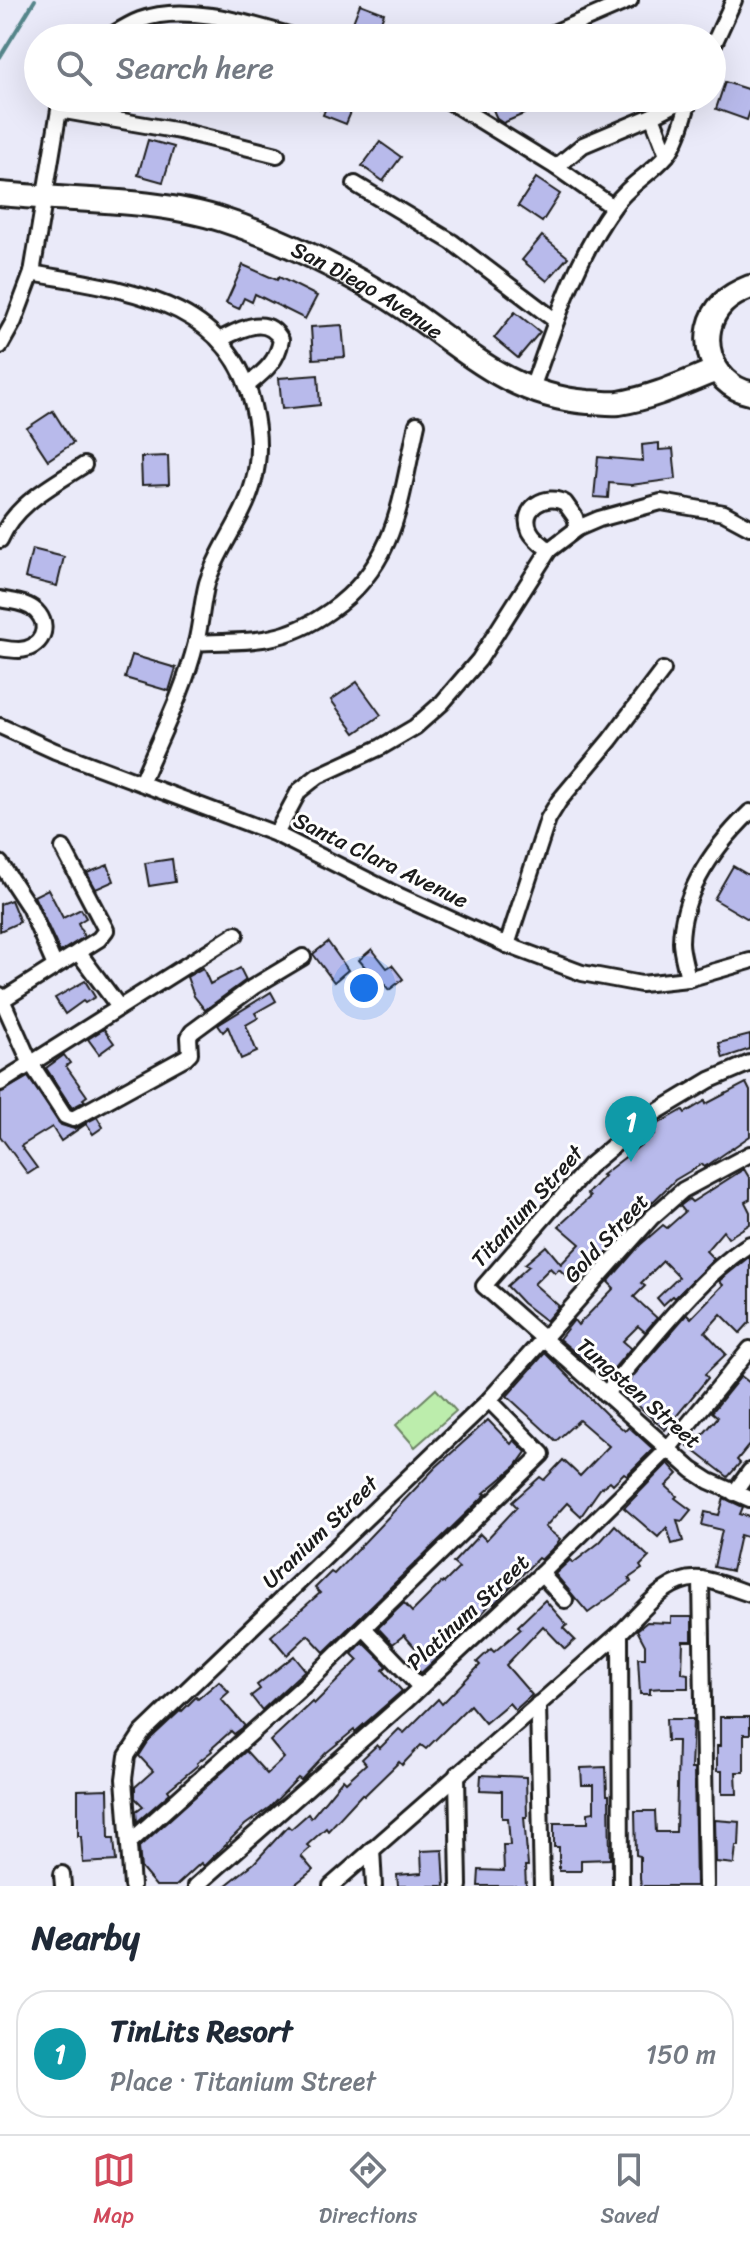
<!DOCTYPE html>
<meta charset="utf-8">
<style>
:root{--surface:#fff;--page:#f6f6f7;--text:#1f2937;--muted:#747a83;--line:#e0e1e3;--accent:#d1495b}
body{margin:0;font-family:Sriracha,sans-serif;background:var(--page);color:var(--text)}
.you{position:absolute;left:364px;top:988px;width:28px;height:28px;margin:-20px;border:6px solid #fff;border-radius:50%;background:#1a73e8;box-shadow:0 0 0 12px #1a73e833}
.badge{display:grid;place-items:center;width:52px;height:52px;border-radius:50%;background:var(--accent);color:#fff;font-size:26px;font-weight:700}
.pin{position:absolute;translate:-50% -66px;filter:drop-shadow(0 2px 4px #0008)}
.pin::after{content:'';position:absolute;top:42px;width:28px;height:24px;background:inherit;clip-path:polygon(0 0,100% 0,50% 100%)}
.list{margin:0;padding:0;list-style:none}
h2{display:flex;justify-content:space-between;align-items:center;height:104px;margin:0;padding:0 32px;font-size:34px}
h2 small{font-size:26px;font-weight:400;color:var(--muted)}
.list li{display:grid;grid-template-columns:52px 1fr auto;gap:24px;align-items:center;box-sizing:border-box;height:128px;margin:0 16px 16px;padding:0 16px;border:2px solid var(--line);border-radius:32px}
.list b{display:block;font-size:30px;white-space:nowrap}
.list p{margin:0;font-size:26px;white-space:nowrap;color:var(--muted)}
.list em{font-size:26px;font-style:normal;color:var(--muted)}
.icon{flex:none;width:44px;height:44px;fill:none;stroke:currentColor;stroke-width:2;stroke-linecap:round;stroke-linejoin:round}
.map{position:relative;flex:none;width:750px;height:1886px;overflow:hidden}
.search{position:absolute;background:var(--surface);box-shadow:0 8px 32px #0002;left:24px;right:24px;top:24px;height:88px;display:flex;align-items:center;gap:20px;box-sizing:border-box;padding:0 28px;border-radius:44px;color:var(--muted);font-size:30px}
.sheet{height:248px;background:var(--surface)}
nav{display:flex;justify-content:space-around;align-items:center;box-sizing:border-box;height:112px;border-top:2px solid var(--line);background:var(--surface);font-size:22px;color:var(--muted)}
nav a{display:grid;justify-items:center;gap:4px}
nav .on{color:var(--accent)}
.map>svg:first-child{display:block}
.green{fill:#bcedac;stroke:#6c8464;stroke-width:2}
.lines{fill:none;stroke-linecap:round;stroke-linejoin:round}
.stream{stroke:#55858a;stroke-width:4}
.building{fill:#b8baeb;stroke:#1c1c1c;stroke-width:2}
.street-casing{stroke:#1c1c1c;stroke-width:20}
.secondary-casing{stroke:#1c1c1c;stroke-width:28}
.street{stroke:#fff;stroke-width:14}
.secondary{stroke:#fff;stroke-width:22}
.labels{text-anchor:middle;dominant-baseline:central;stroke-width:6;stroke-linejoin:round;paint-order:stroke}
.street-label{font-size:22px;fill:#1c1c1c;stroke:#fff}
</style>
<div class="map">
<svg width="750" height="1886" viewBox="0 0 750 1886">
<rect width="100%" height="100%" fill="#eaeaf9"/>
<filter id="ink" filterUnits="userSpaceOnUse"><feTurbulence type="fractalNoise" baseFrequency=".0125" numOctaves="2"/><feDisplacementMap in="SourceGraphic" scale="16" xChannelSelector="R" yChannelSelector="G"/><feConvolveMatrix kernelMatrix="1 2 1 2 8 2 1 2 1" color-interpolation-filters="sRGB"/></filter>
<g filter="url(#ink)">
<!-- green -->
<path class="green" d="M436,1389L456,1411L415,1447L396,1425Z"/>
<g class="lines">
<!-- stream -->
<path class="stream" d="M0,57L35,0"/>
</g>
<!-- building -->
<g class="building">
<path d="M360,4L384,13L375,38H347Z"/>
<path d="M725,82L750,90V111L747,120L716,109Z"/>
<path d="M296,98H357L346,124L323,115L325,110L296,101Z"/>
<path d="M488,98H547L522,109L524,114L503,123L497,119Z"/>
<path d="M148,140L174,147L163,182L138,175Z"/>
<path d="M380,142L401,157L383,181L362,166Z"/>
<path d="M536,178L560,194L542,222L518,206Z"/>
<path d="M542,236L568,257L547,281L522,260Z"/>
<path d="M243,265L277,280L279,277L317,296L305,319L255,294L252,302L244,298L239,309L226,303Z"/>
<path d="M515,312L540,332L518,358L494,338Z"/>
<path d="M342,325L345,357L313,359L311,327Z"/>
<path d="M318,375L320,405L282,409L279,378Z"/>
<path d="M53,411L73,443L48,460L27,428Z"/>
<path d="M659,443V450L673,449L676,479L631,485L609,483L608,498L594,497L598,457L643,461L642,445Z"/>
<path d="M168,456L169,484L142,485L141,457Z"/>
<path d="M32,549L64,557L57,586L25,578Z"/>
<path d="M132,655L176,668L169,691L125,678Z"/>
<path d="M357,682L381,715L355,733L331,700Z"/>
<path d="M172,859L175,882L149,886L145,863Z"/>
<path d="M108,865L114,881L96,889L87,873Z"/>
<path d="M733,866L750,876V920L714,899Z"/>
<path d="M48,889L63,918L81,909L86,918L78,923L84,937L60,952L34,896Z"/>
<path d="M11,900L20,922L0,931V904Z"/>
<path d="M328,942L348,970L334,982L313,954Z"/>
<path d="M372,949L387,968L392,965L403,979L389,990L374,971L371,974L359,960Z"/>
<path d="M203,968L210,984L240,968L246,980L205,1010L194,996L187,977Z"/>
<path d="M85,981L95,997L85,1003L83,1001L65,1014L55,998Z"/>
<path d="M271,992L276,1001L255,1013L258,1018L246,1025L257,1052L241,1059L228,1027L223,1032L218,1025Z"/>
<path d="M104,1029L114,1043L99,1054L88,1039Z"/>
<path d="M750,1035V1049L723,1058L719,1043Z"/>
<path d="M64,1055L70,1063L66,1066L87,1096L83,1099L85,1101L72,1108L46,1068Z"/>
<path d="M28,1077L61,1125L74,1129L97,1117L103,1127L93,1134L86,1124L61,1141L52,1127L21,1146L37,1168L28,1174L0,1136V1093Z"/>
<path d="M746,1083L750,1091V1136L708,1165L704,1167L702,1164L675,1180L624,1230L625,1232L577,1286L559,1269L555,1273L550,1268L534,1284L559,1306L546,1321L523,1303L507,1286L529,1266L525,1264L546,1246L561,1264L580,1244L559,1226L590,1197L587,1194L604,1176L602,1175L655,1134L651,1128L683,1110L685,1113L705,1101L706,1104Z"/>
<path d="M744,1169L750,1179V1199L745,1202L750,1212V1224L728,1238L723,1231L706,1251L714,1259L675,1298L673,1296L663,1305L657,1298L679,1277L663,1261L641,1283L645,1286L634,1297L657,1318L645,1332L638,1326L623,1341L631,1348L606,1378L559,1339L574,1320L578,1325L614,1288L608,1282L640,1245L663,1225L667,1228L685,1212L680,1206L689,1199L692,1202Z"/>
<path d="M750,1256V1322L740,1333L721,1314L705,1332L726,1354L705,1374L708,1378L665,1430L621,1390L687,1314L691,1318L723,1285L719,1281Z"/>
<path d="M545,1353L610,1418L625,1431L629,1427L653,1449L627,1475L624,1473L613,1484L610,1481L600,1489L581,1516L567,1503L545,1527L560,1539L556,1545L541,1560L538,1558L494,1604L492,1602L472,1625L421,1673L410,1661L419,1652L404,1635L393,1644L378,1628L404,1603L412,1612L442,1582L444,1583L459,1568L453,1563L480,1534L486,1540L517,1507L512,1502L540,1477L544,1480L563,1460L580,1476L609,1446L579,1420L556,1441L507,1396Z"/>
<path d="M741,1376L750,1383V1444L737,1460L740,1463L728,1477L688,1446L697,1435L700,1438L718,1417L712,1412Z"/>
<path d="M488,1420L511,1444L514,1440L526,1452L516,1466L484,1493L486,1494L324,1652L308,1635L287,1655L271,1636L320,1593L315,1588L331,1572L334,1574L436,1467Z"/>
<path d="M668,1463L678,1474L666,1486L677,1496L675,1498L691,1510L682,1521L677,1520L683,1541L672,1544L667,1527L658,1537L624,1508Z"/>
<path d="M724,1498L743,1507L740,1514L750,1517V1538L740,1535L732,1571L714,1567L722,1530L702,1525L705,1512L719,1515Z"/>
<path d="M615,1525L649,1557L640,1566L642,1569L629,1578L631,1582L588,1613L555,1574L570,1560L573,1563L600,1542Z"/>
<path d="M545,1600L567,1625L563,1628L575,1640L565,1649L543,1626L506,1665L532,1695L515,1710L509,1703L485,1723L470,1705L426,1749L421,1745L402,1765L399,1762L364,1796L362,1794L328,1831L326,1828L307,1845L310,1848L301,1856L313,1870L293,1886H225L254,1863L288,1826L291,1829L308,1814L311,1818L343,1779L346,1782L366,1764L362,1759L377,1745L380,1748L399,1729L404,1733L438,1699L442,1704L480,1665L477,1662L491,1649L494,1652L521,1629L518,1626Z"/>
<path d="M671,1617H692V1641H683L682,1673L688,1674V1688H663L650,1689V1694H640L638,1658H645V1645L637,1630L647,1622L671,1623Z"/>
<path d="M363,1642L387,1666L383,1670L402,1691L355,1732L354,1730L326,1753L301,1780L298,1778L270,1807L245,1825L204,1866L201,1863L176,1886H156L141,1868L139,1847L246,1751L267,1774L284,1758L270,1741L312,1702L314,1704L358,1660L352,1654Z"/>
<path d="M294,1656L305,1670L262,1710L251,1696L260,1689L257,1685Z"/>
<path d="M219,1681L229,1692L221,1699L245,1726L234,1734L231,1731L211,1749L212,1751L197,1763L198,1765L168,1790L170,1793L137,1822L136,1811L143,1806L135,1798V1787L153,1771L139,1756L150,1739L181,1710L182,1711L196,1697L198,1699Z"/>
<path d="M720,1717H750V1734H744V1772H736L737,1794H722V1771H717V1746H720Z"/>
<path d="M666,1719H693L691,1769H694L696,1886H641L640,1878V1856L636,1855L635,1811H655L656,1832H676L678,1741H667Z"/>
<path d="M606,1767L607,1795H609L610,1859L581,1860V1871H559V1847H554V1823H588V1813L594,1812V1785H582L581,1768Z"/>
<path d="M481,1775L526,1777L527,1817H524L528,1866H525L526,1886H478L479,1870L504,1871L503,1845H510L508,1818H502V1791L480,1790Z"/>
<path d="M108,1789L109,1838H114L116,1861L83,1863L81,1836H78V1790Z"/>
<path d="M715,1820L740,1822L739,1846H736L734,1864L716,1862Z"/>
<path d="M443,1850L445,1886H398L397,1875L422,1873L421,1851Z"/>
</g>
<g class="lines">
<defs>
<g id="street">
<path d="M107,38C117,32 129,24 140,20C187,2 253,25 299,38"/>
<path d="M542,38L630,0"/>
<path d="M712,48L734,0"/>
<path d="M444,98L556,167L613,207"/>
<path d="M59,110L180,131L277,155"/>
<path d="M652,116L667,155"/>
<path d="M556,167L583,145L652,116L687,98"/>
<path d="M355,184L452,242L556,321"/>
<path d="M32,273C122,290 229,298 253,406C259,431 260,459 253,484C243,520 218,548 207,583C202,602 201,623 196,643C184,692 160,737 141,783"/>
<path d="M219,340C239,330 267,313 281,340C277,362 265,371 248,385"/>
<path d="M0,346L14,321L32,273L59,110L65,98"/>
<path d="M531,391C554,328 574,261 614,206C628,185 651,174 667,155C679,140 684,116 690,98"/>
<path d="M0,540C16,503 52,486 84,465"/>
<path d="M549,550C543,545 534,539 530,531C519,508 547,492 565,503L575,517L578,528"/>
<path d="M0,599C12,602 27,602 36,611C52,627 41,649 19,650C13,650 6,649 0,648"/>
<path d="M196,643C220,641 246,643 269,638C291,634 312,624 330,611C398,563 400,499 417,424"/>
<path d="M0,726L55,751L276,834L389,891L507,945L582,973L641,984L688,979L750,961"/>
<path d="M276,834L299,791L318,776L381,747L415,727L442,703L479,660L549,550L578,528L599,519L661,502L724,513L750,527"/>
<path d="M0,863L29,907L55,966"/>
<path d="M507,945L548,819L559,801L610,740L663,670"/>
<path d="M78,952L119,1007"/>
<path d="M688,979C686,967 681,953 681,942C682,890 715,846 750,812"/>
<path d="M0,995L30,1062L65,1116L73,1119L186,1057L190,1053L189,1037L192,1032L253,987L303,957"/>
<path d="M2,1000L99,939L106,930L63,848"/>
<path d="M750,1063L710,1080L648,1117L589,1166L484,1286L692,1470L709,1481L750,1499"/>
<path d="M0,1083L236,934"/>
<path d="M605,1394C646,1348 699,1276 750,1244"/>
<path d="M734,1493L750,1471"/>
<path d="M541,1574L565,1600"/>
<path d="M701,1579L706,1886"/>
<path d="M364,1628L420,1687"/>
<path d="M620,1633L621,1886"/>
<path d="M538,1704L542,1886"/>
<path d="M457,1774L459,1886"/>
<path d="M129,1843L307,1683L542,1454L489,1400"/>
<path d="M372,1849L374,1886"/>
<path d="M62,1874L63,1886"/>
<path d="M132,1886L124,1779L127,1756L142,1733L489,1400L651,1218L683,1190L750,1154"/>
<path d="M196,1886L407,1700L541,1574L668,1449L750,1349"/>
<path d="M331,1886L620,1633C642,1612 667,1575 701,1579C717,1581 734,1589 750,1594"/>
</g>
<g id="secondary">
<path id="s1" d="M0,194C70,201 156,198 223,220C276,237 329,263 377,291C451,333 497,395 588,402C598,402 609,404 619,403C652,398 684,383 716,370"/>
<path d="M750,287C740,291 731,295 723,303C694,332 710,385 750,393"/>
</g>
</defs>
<!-- street casing -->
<use href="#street" class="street-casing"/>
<!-- secondary casing -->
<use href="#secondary" class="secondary-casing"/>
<!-- street -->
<use href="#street" class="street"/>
<!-- secondary -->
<use href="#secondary" class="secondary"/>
</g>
</g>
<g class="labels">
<!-- street labels -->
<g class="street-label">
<text stroke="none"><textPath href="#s1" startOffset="386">San Diego Avenue</textPath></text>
<text transform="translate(381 860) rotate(26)">Santa Clara Avenue</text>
<text transform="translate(527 1206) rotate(-48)">Titanium Street</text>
<text transform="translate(606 1238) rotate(-47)">Gold Street</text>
<text transform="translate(639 1393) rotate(41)">Tungsten Street</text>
<text transform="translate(320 1532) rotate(-44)">Uranium Street</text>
<text transform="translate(468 1612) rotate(-43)">Platinum Street</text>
</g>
</g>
</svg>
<div class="you"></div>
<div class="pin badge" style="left:631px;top:1162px;background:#0f9aa8">1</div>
<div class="search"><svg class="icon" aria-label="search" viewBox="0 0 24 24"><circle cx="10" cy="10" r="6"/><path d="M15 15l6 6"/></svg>Search here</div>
</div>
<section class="sheet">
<h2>Nearby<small></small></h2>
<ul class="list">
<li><span class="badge" style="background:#0f9aa8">1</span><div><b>TinLits Resort</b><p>Place · Titanium Street</p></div><em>150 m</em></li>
</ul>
</section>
<nav>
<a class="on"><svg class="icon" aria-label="map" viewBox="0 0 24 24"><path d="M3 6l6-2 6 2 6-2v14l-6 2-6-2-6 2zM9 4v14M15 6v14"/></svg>Map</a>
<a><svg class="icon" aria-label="directions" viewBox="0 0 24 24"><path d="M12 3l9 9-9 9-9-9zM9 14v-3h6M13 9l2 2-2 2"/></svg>Directions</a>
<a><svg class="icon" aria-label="saved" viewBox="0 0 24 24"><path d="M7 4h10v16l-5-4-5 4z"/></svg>Saved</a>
</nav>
